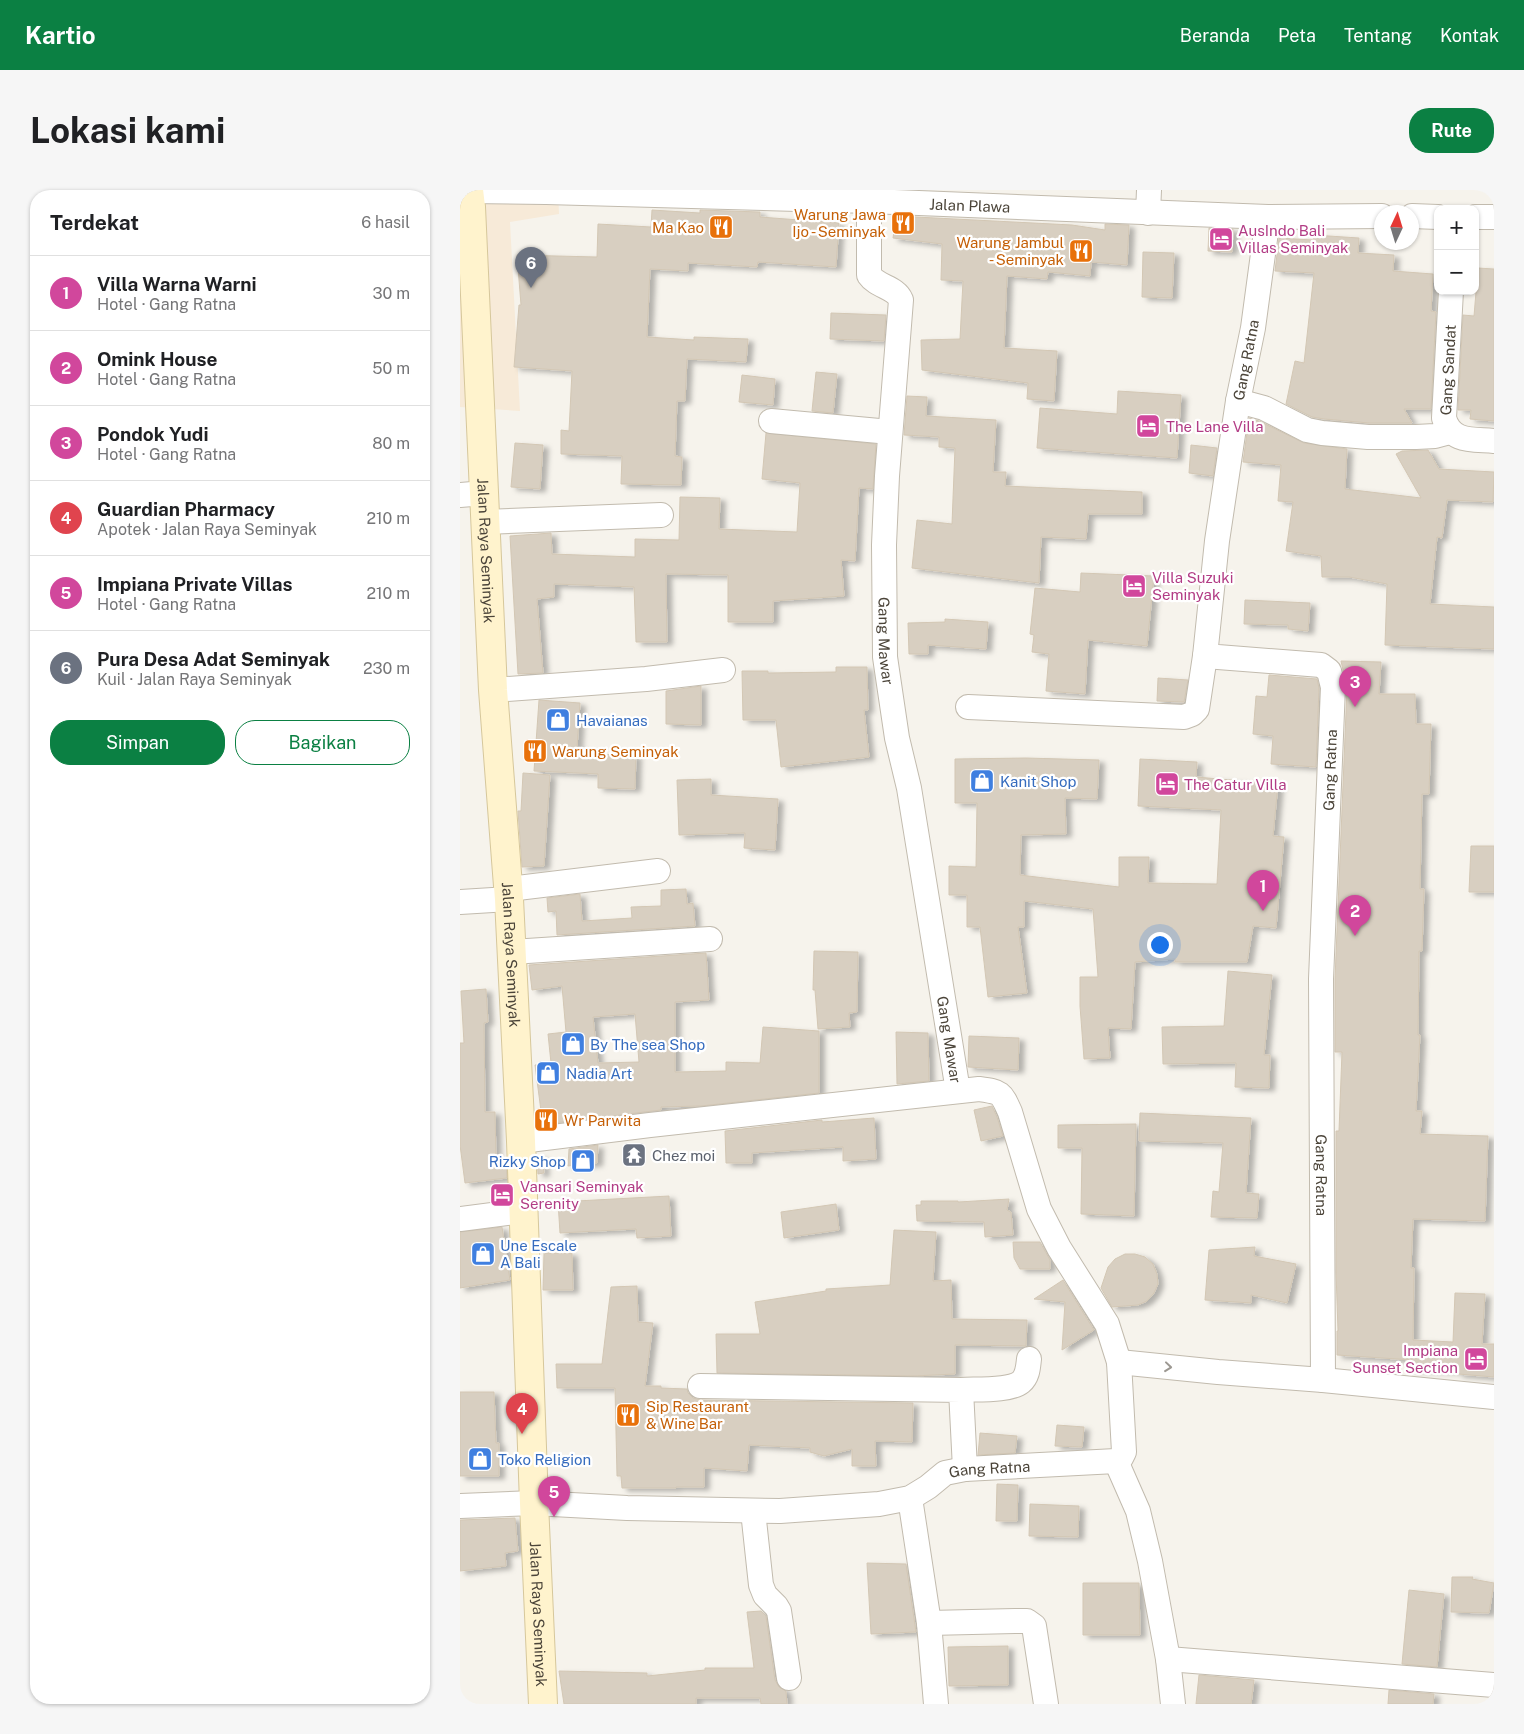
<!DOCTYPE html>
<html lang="id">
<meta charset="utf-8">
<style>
:root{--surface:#fff;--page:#f6f6f6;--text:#202124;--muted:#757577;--line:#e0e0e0;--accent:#0b8043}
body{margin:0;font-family:"Public Sans",sans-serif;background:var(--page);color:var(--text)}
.controls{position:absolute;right:15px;top:15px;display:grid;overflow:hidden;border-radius:10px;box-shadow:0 1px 4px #0004}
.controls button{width:45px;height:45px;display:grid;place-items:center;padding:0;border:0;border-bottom:1px solid var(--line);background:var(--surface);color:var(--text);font:25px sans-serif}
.compass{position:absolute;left:914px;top:15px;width:45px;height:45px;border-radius:50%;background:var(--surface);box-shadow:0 1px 4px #0004;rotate:4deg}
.you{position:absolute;left:699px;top:754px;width:18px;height:18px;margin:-12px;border:4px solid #fff;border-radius:50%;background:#1a73e8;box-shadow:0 0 0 8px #1a73e833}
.badge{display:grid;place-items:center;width:32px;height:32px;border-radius:50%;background:var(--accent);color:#fff;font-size:16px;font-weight:700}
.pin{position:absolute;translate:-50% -41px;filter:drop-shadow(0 1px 2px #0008)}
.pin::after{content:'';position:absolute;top:26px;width:18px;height:15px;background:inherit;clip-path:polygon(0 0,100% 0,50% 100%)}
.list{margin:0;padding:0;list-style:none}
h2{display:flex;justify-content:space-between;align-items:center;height:65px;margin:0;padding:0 20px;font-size:21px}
h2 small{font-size:16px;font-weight:400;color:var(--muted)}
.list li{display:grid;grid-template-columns:32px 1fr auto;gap:15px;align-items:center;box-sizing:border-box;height:75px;padding:0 20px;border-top:1px solid var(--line)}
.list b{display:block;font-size:19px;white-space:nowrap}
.list p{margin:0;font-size:16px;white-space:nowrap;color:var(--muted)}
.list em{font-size:16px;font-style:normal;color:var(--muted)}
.actions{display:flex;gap:10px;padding:15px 20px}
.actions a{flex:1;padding:11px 0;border:1px solid var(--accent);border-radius:20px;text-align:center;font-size:18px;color:var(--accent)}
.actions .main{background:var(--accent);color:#fff}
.map{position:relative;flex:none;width:1034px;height:1514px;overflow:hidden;border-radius:20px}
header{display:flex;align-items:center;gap:30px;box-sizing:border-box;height:70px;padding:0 25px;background:var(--accent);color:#fff}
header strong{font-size:24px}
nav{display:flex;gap:28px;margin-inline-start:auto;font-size:18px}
.intro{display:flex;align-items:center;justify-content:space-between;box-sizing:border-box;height:120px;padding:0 30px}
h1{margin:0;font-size:35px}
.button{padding:12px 22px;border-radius:20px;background:var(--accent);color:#fff;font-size:18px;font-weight:700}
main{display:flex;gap:30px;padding:0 30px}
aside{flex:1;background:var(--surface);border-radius:20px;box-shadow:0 1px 4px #0004}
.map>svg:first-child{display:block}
.commercial{fill:#f7ead8}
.building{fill:#d8cfc1;stroke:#d3c7b4;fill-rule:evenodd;filter:url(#shadow)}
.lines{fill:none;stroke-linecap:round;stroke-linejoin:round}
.minor-casing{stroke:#c2bbae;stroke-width:26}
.secondary-casing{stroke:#d6c79b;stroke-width:30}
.minor{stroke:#fff;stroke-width:24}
.secondary{stroke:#fff3cd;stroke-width:28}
.oneway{stroke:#9c9892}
.labels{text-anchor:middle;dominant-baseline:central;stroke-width:4.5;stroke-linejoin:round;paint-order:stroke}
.street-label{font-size:15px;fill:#4b4439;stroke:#fff}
.food-label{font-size:15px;fill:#c56008;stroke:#fff;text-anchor:end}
.hotel-label{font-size:15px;fill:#b23c85;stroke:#fff;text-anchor:start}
.shop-label{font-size:15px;fill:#366cbe;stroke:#fff;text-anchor:start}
.worship-label{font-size:15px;fill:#5b616d;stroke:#fff;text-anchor:start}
</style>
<header>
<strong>Kartio</strong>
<nav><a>Beranda</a><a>Peta</a><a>Tentang</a><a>Kontak</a></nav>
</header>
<div class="intro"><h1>Lokasi kami</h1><a class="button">Rute</a></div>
<main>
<aside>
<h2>Terdekat<small>6 hasil</small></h2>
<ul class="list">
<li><span class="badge" style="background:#d1479c">1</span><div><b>Villa Warna Warni</b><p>Hotel · Gang Ratna</p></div><em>30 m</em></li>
<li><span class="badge" style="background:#d1479c">2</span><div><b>Omink House</b><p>Hotel · Gang Ratna</p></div><em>50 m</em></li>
<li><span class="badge" style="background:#d1479c">3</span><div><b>Pondok Yudi</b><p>Hotel · Gang Ratna</p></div><em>80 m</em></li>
<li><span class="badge" style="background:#e0444e">4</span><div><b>Guardian Pharmacy</b><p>Apotek · Jalan Raya Seminyak</p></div><em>210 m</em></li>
<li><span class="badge" style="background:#d1479c">5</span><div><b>Impiana Private Villas</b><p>Hotel · Gang Ratna</p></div><em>210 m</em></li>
<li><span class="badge" style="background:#6b7280">6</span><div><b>Pura Desa Adat Seminyak</b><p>Kuil · Jalan Raya Seminyak</p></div><em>230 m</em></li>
</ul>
<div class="actions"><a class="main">Simpan</a><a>Bagikan</a></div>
</aside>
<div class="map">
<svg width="1034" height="1514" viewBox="0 0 1034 1514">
<defs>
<filter id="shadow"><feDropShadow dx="5.5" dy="3" stdDeviation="2.5" flood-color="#0004"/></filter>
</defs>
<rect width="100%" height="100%" fill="#f6f3ec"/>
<!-- commercial -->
<path class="commercial" d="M0,0H98L99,24L50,32L60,221L0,217Z"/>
<!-- building -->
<g class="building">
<path d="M192,20L240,23V20L300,22V27L379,33L376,77L298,72L297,77L228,73V81L190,79L187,147L234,150V147L288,149L286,172L227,169L225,211H217L215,266L222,267L221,295L161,294L162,266L101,264V240L109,241L112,181L54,177L59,115H61L57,65L137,67L138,34L191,37Z"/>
<path d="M436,26L612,35L645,40V34L669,35L667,75L631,72L630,86L588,82L587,89L547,86L544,158L597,161L594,211L567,209L568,193L462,180L461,150L500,149L503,91L481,90L482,54L433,48Z"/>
<path d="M749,38L773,39L772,62L748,61Z"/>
<path d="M854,45L899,48L898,63L934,65L933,81L973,84L971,121L976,122L971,219H944L952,233H909L864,229L852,227L826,214L835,171L844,173L854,83L815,81L819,48L853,50Z"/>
<path d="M683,62L714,63L712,108L682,107Z"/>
<path d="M1018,78L1034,79V231L1010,229L1011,220H998L1003,125L1014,126Z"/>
<path d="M371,123L426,125L424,151L370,149Z"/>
<path d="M356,182L377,184L373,223L352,221Z"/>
<path d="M282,185L315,189L313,215L279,212Z"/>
<path d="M658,201L721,205L717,268L577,258L580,218L657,224Z"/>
<path d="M447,206L467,207L466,226L536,230L533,282H546L545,296L682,302V324H628L626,349L581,347L579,393L452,378L457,330L492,334L495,258L479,257V247L444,245Z"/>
<path d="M789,228L799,231L844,253L887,259L885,299L961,308L936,264L942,261L968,260L979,279L1034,282L1033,312L987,310L982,348L977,347L970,414L1034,417V459L925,455L927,394L889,387H862L861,366L826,361L833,312L818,311L821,275L783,272Z"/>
<path d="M306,243L416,254L413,299L399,298L395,371L381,370L384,406L313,411V432H268V385L206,384L207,452H176L174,397L94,394V407L77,409L83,483L58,484L50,346L91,343L92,364L175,367V349L219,350L220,307L260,308L259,339L337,342L340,293L302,289Z"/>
<path d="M55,253L83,255L80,299L51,297Z"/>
<path d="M731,255L757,258L753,286L729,283Z"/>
<path d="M621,383L694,386L687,456L628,450L625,504L586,501L589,464L572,462L574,445L570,444L575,398L620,402Z"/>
<path d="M785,410L850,413L848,441L828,439V435L784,434Z"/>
<path d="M485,429L528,432L526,459L468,455V464H449L448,433L485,432Z"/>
<path d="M881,471L921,472L919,504H955L956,534H971L969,604H962L960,699H964L962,761H959L958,845H960L956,921H962L960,944L1028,946L1025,1031L953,1029L951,1078H954L953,1150L993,1152L995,1103L1025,1104L1022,1154H1034V1187L998,1184V1181L951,1179L952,1170L877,1165V1141H878L876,1082V941H879L882,862H875V789L887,498Z"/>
<path d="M376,477H407L408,520H404L409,567L321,577L316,530H283L282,481H308V483L376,482Z"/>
<path d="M809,485L857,489L859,498L856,577L811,574L813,546L793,544L796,506L807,507Z"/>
<path d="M698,488L728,490L724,512L697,511Z"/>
<path d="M241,496V535L206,534V501Z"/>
<path d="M79,510L120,513L117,558H123V564L176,565L175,599L138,598V584L74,581Z"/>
<path d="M566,568L639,570L637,609L605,608L606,644L561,645L560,685L659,697V667H689L688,693L757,694L761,620L678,616L680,569L737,572L736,587L818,594L813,646L824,647L816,738L793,736L787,772H715V769L675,772L671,839L648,838L650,868L624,869L620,816V787H638L633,719L564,711V737H558L567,803L528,807L520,737H507V705H489V676L516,677L517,613H495V569Z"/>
<path d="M63,583L90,585L84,676L62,677L58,621H61Z"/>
<path d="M251,589V605L318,609L315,660L284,658L285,643L219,645L217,590Z"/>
<path d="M1011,656H1034V702H1009Z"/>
<path d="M226,699L227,714L233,713L235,736L97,745L96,721L88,722L87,708L120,704L122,731L172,728L171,717L201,716V700Z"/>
<path d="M354,761L398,762L397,822L389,823L390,837L358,839L355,800H353Z"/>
<path d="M246,763L249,810L215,812V882L266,881V872L300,873L303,837L359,841V903L241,916L201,917V920L77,935L76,921H81L75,875L91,873L88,844L106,842L102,796L72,800L69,775ZM175,824L179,872L138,873L133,827Z"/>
<path d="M768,781L812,785L804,865H810L809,898L775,897L776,873L703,874L702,837L764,836Z"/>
<path d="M26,799L28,832L24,833L25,922H35L36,969L46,968L47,988L5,993L0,955V853H4L1,801Z"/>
<path d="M436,842L468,843L469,891L437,894Z"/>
<path d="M509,846L559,848L558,880L508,877Z"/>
<path d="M532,916L537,927L543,946L521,951L514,920Z"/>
<path d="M680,923L791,928L786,1003L799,1004L797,1028L751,1027L753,1001L759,1002L763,953L679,951Z"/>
<path d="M414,928L416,969L383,971V957L292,963V973H266L265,941L362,930V932Z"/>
<path d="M676,934L674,1026L621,1024L622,958H598V935Z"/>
<path d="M138,955L137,973L108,976L109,959Z"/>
<path d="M77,966H82L84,983L78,984Z"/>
<path d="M209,1006L211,1046L177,1048L176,1039L100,1043L98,1012Z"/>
<path d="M549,1009L547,1020L551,1022L553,1045L525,1047L524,1032L457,1031L456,1015H461V1011H498V1012Z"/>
<path d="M376,1014L379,1040L324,1048L321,1022Z"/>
<path d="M42,1037L50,1090L0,1098V1042Z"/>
<path d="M434,1040L476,1042L473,1091L491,1090L492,1129L567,1130L566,1156L495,1155V1184L454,1186L257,1183L256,1144H300L295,1112L366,1101V1099L430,1095Z"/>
<path d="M553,1052H580L590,1070V1079H560L554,1068Z"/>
<path d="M795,1057L794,1066L836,1074L827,1113L791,1105V1113L745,1110L749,1060Z"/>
<path d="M84,1063H112L113,1100H83Z"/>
<path d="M665,1064H675L685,1067L693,1074L697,1084L698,1094L694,1103L687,1111L678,1115L652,1117L641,1098L648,1077L655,1069Z"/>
<path d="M603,1090L634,1140L602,1160L605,1112L574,1109Z"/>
<path d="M177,1096L178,1132L193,1133L185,1196H201V1198L227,1199L228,1203L233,1208L240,1210L453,1213L452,1252L415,1251L416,1276H392V1259L364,1266L350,1262V1258L289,1255L287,1281L244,1278V1297H216V1298H162L161,1286H157L155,1198H97L96,1174H142L151,1097Z"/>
<path d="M0,1202H34L36,1253H39V1286H0Z"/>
<path d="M597,1235L624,1237L622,1257L595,1256Z"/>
<path d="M520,1243L557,1246L555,1263L518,1265Z"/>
<path d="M537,1294L558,1295L557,1331H536Z"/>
<path d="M570,1314L619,1316L618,1347L569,1346Z"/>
<path d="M55,1328L58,1361L45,1363L46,1376L0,1381V1330Z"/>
<path d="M407,1373L446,1374L456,1442L411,1444Z"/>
<path d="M992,1387H1013L1012,1389L1034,1393L1029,1423L991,1422Z"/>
<path d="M623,1393H679L680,1445H623Z"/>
<path d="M949,1400L984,1404L977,1477L942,1474Z"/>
<path d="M301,1421L306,1426L315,1490L319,1497L326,1501L327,1514H301L300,1508H236V1514H104L99,1481L187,1483V1486L245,1480V1478H294L287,1422Z"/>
<path d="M548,1456V1495L489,1496L488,1457Z"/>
<path d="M739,1485L794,1490L791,1514H736Z"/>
<path d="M929,1500L974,1504L973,1514H928Z"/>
</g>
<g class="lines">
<defs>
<g id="minor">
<path id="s1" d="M409,0V85C417,97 436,97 441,110L427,286L424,355L425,467L437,548L449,598L498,901"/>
<path id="s2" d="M9,1L86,2L409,11L808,27L922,26"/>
<path d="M688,23L689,0"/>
<path d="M952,26L978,27"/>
<path id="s3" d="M808,27L793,138L778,211L757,351L745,466L861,475L869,481L873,497L861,789L863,1190"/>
<path d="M1015,27H1034"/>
<path d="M991,101L984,228C991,253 1013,249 1034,251"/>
<path d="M778,211L804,218L847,240L862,243L908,247H956L975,246L990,242"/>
<path d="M311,231L430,242"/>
<path d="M0,305L24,303"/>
<path d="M25,332L201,325"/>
<path d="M33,500L186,489L263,480"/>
<path d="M508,517L724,527L732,524L737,519L745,466"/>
<path d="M49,699L198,681"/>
<path d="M0,712L49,709"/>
<path d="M52,762L250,749"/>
<path d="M0,1029L63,1021"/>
<path d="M659,1172L758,1182L863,1190L1034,1207"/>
<path d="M240,1196L501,1200L505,1279"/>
<path d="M501,1200C516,1199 550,1201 561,1192C568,1186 568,1177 569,1169"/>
<path d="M656,1271L678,1321L690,1371L708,1469L713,1514"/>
<path d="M450,1308L469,1433L476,1514"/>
<path id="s4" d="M0,1316L74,1313L167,1318L320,1321L419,1314L450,1308L468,1297L485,1283L505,1279L656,1271L661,1268L664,1262L659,1172L647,1134L599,1058L579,1019L550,922C541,902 541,902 519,899L190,935L61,951"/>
<path d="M293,1321L301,1395L305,1405L316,1416L319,1421L329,1488"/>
<path d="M469,1433L555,1431H567L574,1436L586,1514"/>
<path d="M708,1469L1034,1495"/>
</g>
<g id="secondary">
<path id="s5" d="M9,0L11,17L33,500L49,709L61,951L74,1313L83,1514"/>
</g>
</defs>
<!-- minor casing -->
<use href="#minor" class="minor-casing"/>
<!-- secondary casing -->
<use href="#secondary" class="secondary-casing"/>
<!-- minor -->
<use href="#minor" class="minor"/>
<!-- secondary -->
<use href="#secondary" class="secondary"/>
</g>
<!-- one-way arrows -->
<defs><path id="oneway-chevron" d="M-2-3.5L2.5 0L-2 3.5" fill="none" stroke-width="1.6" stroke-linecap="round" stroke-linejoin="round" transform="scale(1.25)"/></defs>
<use class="oneway" href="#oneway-chevron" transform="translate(708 1177) rotate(6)"/>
<!-- icons -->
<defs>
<symbol id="restaurant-square" viewBox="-11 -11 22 22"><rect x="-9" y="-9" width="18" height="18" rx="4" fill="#e8710a" stroke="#fff"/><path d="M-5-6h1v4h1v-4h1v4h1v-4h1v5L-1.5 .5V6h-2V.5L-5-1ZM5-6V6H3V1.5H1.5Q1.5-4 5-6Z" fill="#fff"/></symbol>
<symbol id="hotel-square" viewBox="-11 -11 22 22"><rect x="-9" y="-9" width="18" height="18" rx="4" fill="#d1479c" stroke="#fff"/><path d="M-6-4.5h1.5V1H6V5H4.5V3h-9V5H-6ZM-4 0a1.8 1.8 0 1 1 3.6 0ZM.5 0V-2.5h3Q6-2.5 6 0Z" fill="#fff"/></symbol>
<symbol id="shop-square" viewBox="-11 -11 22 22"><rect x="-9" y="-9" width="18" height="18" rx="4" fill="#3f7fe0" stroke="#fff"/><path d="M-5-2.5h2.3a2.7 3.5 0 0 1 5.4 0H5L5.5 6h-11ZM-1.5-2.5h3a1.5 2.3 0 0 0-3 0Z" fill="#fff"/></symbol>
<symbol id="temple-square" viewBox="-11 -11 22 22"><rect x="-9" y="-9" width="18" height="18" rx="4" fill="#6b7280" stroke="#fff"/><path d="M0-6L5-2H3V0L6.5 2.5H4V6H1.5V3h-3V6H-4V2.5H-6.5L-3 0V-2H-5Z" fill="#fff"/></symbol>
</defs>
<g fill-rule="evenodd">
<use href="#restaurant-square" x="429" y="19" width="28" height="28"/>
<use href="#restaurant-square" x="247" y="23" width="28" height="28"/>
<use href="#hotel-square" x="747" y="35" width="28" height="28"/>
<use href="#restaurant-square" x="607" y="47" width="28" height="28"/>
<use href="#hotel-square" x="674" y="222" width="28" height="28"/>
<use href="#hotel-square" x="660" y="382" width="28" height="28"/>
<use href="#shop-square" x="84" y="516" width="28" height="28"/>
<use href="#restaurant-square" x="61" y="547" width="28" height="28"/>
<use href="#shop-square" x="508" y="577" width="28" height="28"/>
<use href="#hotel-square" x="693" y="580" width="28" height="28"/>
<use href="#shop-square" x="99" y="840" width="28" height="28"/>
<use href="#shop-square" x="74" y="869" width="28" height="28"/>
<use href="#restaurant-square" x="72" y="916" width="28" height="28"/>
<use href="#temple-square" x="160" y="951" width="28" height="28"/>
<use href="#shop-square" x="109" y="957" width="28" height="28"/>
<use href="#hotel-square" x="28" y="991" width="28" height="28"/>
<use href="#shop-square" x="9" y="1050" width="28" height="28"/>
<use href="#hotel-square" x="1002" y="1155" width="28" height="28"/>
<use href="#restaurant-square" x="154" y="1211" width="28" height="28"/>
<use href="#shop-square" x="6" y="1255" width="28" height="28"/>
</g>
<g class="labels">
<!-- street labels -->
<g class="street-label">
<text stroke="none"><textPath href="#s2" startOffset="501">Jalan Plawa</textPath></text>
<text transform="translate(786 170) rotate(-79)">Gang Ratna</text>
<text transform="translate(988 180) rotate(-87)">Gang Sandat</text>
<text stroke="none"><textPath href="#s5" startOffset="361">Jalan Raya Seminyak</textPath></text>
<text stroke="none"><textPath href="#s1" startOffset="468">Gang Mawar</textPath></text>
<text transform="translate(870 580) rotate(-88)">Gang Ratna</text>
<text stroke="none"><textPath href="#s5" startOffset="766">Jalan Raya Seminyak</textPath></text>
<text stroke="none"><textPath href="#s1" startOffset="872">Gang Mawar</textPath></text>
<text stroke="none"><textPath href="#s3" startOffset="1075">Gang Ratna</textPath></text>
<text stroke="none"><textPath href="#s4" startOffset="539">Gang Ratna</textPath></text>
<text stroke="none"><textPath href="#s5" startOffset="1426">Jalan Raya Seminyak</textPath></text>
</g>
<!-- food labels -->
<g class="food-label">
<text x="426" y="24">Warung Jawa<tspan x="426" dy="17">Ijo - Seminyak</tspan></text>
<text x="244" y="37">Ma Kao</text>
<text x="604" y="52">Warung Jambul<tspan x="604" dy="17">- Seminyak</tspan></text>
<text x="92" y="561" text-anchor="start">Warung Seminyak</text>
<text x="104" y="930" text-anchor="start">Wr Parwita</text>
<text x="186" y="1216" text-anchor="start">Sip Restaurant<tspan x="186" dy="17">&amp; Wine Bar</tspan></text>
</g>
<!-- hotel labels -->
<g class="hotel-label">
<text x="778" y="40">AusIndo Bali<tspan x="778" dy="17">Villas Seminyak</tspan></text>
<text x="706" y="236">The Lane Villa</text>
<text x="692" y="387">Villa Suzuki<tspan x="692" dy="17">Seminyak</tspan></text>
<text x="724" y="594">The Catur Villa</text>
<text x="60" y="996">Vansari Seminyak<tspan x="60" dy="17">Serenity</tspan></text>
<text x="998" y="1160" text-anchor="end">Impiana<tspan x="998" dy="17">Sunset Section</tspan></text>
</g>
<!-- shop labels -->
<g class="shop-label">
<text x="116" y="530">Havaianas</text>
<text x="540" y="591">Kanit Shop</text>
<text x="130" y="854">By The sea Shop</text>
<text x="106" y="883">Nadia Art</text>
<text x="106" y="971" text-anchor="end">Rizky Shop</text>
<text x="40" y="1055">Une Escale<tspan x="40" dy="17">A Bali</tspan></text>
<text x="38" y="1269">Toko Religion</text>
</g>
<!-- worship labels -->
<g class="worship-label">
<text x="192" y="965">Chez moi</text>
</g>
</g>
</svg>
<div class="controls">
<button>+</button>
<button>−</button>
</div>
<svg class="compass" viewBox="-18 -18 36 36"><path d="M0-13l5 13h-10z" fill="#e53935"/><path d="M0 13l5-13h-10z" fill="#757577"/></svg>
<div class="you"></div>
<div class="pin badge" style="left:803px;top:721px;background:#d1479c">1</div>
<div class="pin badge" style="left:895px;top:746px;background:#d1479c">2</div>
<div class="pin badge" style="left:895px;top:517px;background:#d1479c">3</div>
<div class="pin badge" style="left:62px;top:1244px;background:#e0444e">4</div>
<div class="pin badge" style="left:94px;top:1327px;background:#d1479c">5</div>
<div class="pin badge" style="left:71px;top:98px;background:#6b7280">6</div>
</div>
</main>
